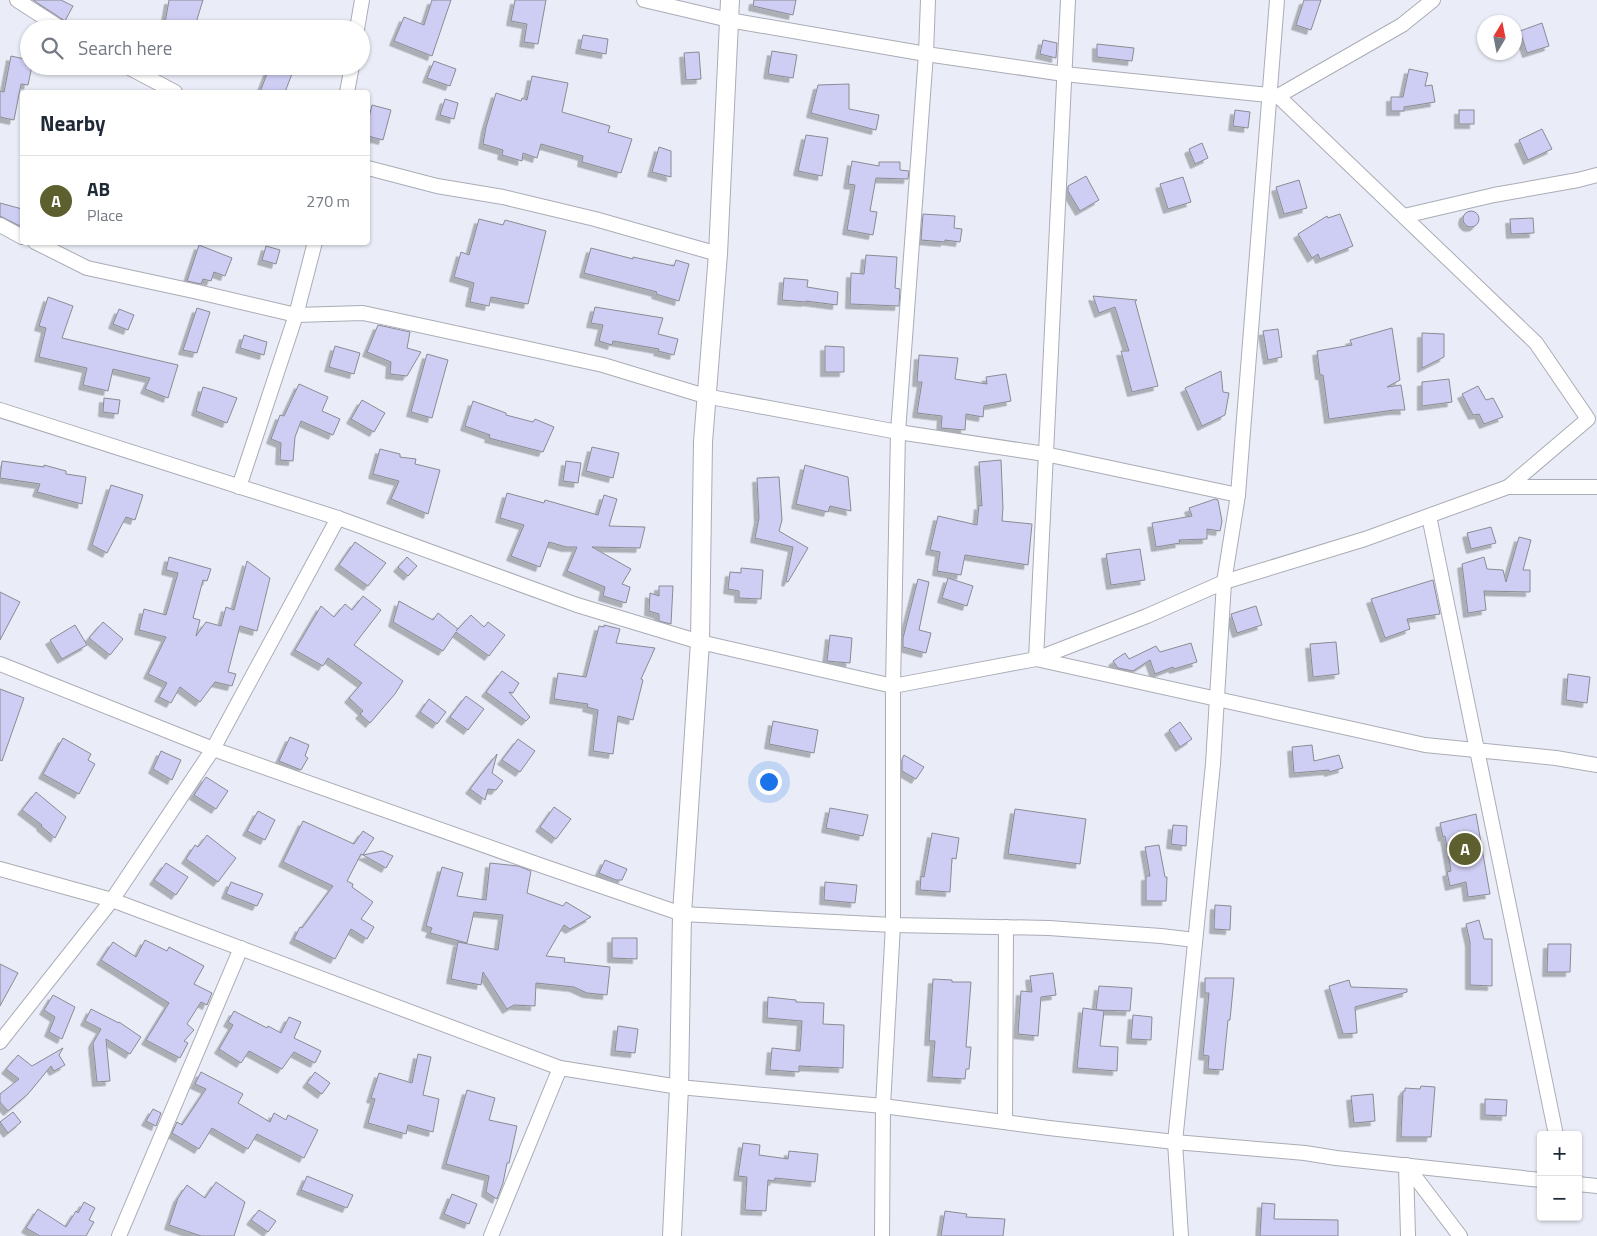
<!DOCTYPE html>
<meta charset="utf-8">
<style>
:root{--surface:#fff;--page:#f6f6f7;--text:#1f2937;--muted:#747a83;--line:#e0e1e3;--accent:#5d602e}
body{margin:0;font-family:"Titillium Web",sans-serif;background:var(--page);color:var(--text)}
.controls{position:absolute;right:15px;bottom:15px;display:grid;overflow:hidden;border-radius:5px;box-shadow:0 1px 4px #0004}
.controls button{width:45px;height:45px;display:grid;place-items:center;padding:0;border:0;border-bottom:1px solid var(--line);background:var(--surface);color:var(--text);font:25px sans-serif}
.compass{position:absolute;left:1477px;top:15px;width:45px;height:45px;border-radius:50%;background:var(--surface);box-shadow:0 1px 4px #0004;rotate:10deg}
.you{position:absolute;left:768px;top:781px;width:18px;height:18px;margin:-12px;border:4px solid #fff;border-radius:50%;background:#1a73e8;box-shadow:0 0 0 8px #1a73e833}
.badge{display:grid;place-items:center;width:32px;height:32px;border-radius:50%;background:var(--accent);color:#fff;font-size:16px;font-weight:700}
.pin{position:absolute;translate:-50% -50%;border:2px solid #fff;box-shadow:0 1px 5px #0006}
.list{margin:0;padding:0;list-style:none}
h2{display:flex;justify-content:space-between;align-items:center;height:65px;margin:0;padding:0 20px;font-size:21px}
h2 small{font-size:16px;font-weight:400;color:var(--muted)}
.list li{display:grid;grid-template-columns:32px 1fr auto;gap:15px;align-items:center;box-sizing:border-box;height:90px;padding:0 20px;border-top:1px solid var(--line)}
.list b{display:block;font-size:19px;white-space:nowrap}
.list p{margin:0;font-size:16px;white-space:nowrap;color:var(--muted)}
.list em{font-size:16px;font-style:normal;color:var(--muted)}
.icon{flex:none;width:28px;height:28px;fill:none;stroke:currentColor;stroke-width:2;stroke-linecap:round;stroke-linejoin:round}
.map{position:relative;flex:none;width:1597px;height:1236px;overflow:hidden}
.search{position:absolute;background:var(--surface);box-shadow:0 1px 4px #0004;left:20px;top:20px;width:350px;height:55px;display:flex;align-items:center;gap:12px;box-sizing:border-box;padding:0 18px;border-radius:28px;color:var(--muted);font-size:19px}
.panel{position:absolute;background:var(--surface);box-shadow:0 1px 4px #0004;left:20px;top:90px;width:350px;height:155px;border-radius:5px}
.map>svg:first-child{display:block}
.building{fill:#cecdf3;stroke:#8b8b94;filter:url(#shadow)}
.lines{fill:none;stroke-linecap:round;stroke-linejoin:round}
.minor-casing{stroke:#aaacb6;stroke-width:16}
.tertiary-casing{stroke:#aaacb6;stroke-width:20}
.minor{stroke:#fff;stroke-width:14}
.tertiary{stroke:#fff;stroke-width:18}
</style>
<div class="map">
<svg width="1597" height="1236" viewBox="0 0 1597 1236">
<defs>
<filter id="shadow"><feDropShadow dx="-4.5" dy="4.5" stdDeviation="0" flood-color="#0004"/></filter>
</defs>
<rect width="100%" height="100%" fill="#eaedf7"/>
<!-- building -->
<g class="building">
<path d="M33,0H61L73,6L65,21Z"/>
<path d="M169,0H203L194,29H164Z"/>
<path d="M432,0H451L432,56L394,41L404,17L424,25Z"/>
<path d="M515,0H546L538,44L524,42L527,24L511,21Z"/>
<path d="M754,0H796L793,15L753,6Z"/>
<path d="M1304,0H1321L1311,30L1296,25Z"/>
<path d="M1542,23L1549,46L1527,53L1520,31Z"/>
<path d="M583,35L608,39L606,54L580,49Z"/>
<path d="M1043,40L1057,43L1056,58L1040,54Z"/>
<path d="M1097,44L1134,48L1132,61L1097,57Z"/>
<path d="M772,51L797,55L793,78L768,74Z"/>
<path d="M699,52L701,79L686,80L684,53Z"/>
<path d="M11,56L29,60V66H32L28,85L21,84L14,120L0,117V91L4,92Z"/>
<path d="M434,61L456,69L450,86L427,78Z"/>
<path d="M270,66H295L285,92H260Z"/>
<path d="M1409,69L1428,73L1425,86L1432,85L1435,102L1404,107V111H1391V97H1403Z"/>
<path d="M532,76L568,83L562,112L610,126L608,132L632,139L621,173L582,162L583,156L541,144L537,158L523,153L522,161L502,155L503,150L483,144L486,127L496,93L521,101L522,98L527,100Z"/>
<path d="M849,84V109L879,115L876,130L811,113L818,85Z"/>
<path d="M445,99L458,103L454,119L440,115Z"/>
<path d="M372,105L391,110L383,140L368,136V122Z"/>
<path d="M1235,110L1250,112L1248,128L1233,126Z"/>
<rect x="1459" y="110" width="15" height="14"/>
<path d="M1542,129L1552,149L1528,160L1519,140Z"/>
<path d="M806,135L828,138L822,176L798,171Z"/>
<path d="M1202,143L1208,158L1195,164L1189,149Z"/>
<path d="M659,147L671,151V177L652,172Z"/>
<path d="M852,161L879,166V162H900V170L909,171L908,179L876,178L870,211L877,212L873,235L847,230L855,185L848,184Z"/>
<path d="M1086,176L1099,200L1080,211L1068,191V186Z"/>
<path d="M1183,177L1191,202L1168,209L1160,184Z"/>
<path d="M1299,180L1307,208L1284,214L1276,187Z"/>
<path d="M0,203L22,209V227L0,216Z"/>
<circle cx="1471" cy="219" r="8"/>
<path d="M923,214L955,216L954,228L962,229L960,242L945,240V242L921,240Z"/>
<path d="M1340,214L1353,246L1320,259L1318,254L1312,258L1298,234L1327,216L1328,218Z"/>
<path d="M1533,218L1534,233L1511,234L1510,219Z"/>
<path d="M479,219L503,225L505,220L546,231L528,304L491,297L489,306L470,302L474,283L454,277L461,252L469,255Z"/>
<path d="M199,245L232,258L225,276L214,272L211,281L203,279L201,284L187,281Z"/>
<path d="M266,246L280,250L276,264L262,260Z"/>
<path d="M591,248L633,259V257L674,266L676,260L689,264L679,301L656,294L657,292L584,273Z"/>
<path d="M866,255L897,257L895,288L900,289L899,306L850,304L851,273L864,274Z"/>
<path d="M784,278L808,280L807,287L838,292L837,305L806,301V302L782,300Z"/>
<path d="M1093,296L1137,300L1135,301L1158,386L1132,392L1121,351H1129L1115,307L1099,313Z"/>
<path d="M48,297L73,306L62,338L178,365L168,398L145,389L150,378L113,369L108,391L83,385L87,368L39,357L46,328L39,326Z"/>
<path d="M595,307L663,318L658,334L678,339L674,355L658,351L659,349L613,341L612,345L599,341L603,325L591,323Z"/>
<path d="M197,308L210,312L197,353L183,350Z"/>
<path d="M119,309L134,315L128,330L113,324Z"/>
<path d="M378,325L410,332L407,348L421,352L407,376L390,374L391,362L367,352Z"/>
<path d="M1392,328L1400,380L1387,387L1401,385L1405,410H1394L1329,419L1323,375H1320L1317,351L1352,345L1350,340Z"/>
<path d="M1278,329L1282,357L1268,360L1263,331Z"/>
<path d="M1422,333L1444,334V357L1422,368Z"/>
<path d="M244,335L267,342L264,355L240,348Z"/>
<path d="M335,346L360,353L354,374L329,367Z"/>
<path d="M825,346L844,347V372H825Z"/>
<path d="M427,354L448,360L432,418L411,412Z"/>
<path d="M919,355L958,358L955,379L987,384L986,377L1006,374L1011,401L984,406L983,417L966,414L965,430L941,428L942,416L917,413L922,382H917Z"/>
<path d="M1221,371L1223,392L1229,393L1225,415L1202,426L1185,388Z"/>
<path d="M1449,379L1452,402L1422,406V382Z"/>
<path d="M299,384L328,397L322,411L340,419L333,435L301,421L295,437L293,461L280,460L281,443L271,439L280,415L284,416Z"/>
<path d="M1478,386L1486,400L1493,398L1503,417L1484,424L1479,414L1473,415L1462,394Z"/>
<path d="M203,387L217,391L237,398L227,423L196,411Z"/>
<path d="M104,398L120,400L118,414L103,412Z"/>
<path d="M362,400L385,413L374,432L351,419Z"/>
<path d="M473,401L506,413V415L533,422L535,419L554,427L543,452L489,438L490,435L465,426Z"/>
<path d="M592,447L619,453L613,478L586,471Z"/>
<path d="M380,449L400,454V457L416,459L415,464L440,470L428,514L391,499L399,481L373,474Z"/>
<path d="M1001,460L1003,508L1002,521L1032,524L1028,565L965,555L961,575L937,571L940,552L930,550L938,516L977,525L979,505L982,506L979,462Z"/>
<path d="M2,461L44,467V465L66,471V474L86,477L82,504L37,492L40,484L0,478Z"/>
<path d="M566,461L581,463L578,483L563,481Z"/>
<path d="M805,465L848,477L851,511L830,506L828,512L796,504Z"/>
<path d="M779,477L782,520L779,531L808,548L788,582L786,581L793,547L755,538L759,518L757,478Z"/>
<path d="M111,485L143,495L135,520L126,517L107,553L92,545Z"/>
<path d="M507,493L544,503L545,500L598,515L604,495L617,499L609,526L645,527L640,548L592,547L631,569L622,584L630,587L626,603L603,596L605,587L567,571L577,547H566L549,542L540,567L511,556L524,525L500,518Z"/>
<path d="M1215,499L1218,500L1222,521L1220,531L1207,529V539L1179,540L1180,543L1156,547L1152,523L1192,516L1189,508Z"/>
<path d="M1491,527L1496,543L1471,549L1467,533Z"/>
<path d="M1519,537L1531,540L1523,570H1530V592L1484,591L1486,610L1468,613L1462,564L1484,557L1487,569L1503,570L1506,582Z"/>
<path d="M355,542L386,563L368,586L339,565Z"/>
<path d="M1140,549L1145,580L1111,585L1106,554Z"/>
<path d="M169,557L211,569L207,581L203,580L193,618L200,620L196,636L206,622L221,626L226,607L234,610L247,561L270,578L257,631L240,626L228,672L236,674L232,686L215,682L200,702L180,687L171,703L159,697L167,683L148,674L166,637L139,630L144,609L166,615L178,573L166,570Z"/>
<path d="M407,557L417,566L408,576L398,567Z"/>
<path d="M741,568L763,570L761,599L739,598V591L728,589L730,572L741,573Z"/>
<path d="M948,578L973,586L967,606L942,598Z"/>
<path d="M918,579L929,582L919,630L931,633L926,653L903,647V638Z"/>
<path d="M1433,580L1440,614L1407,619L1410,629L1385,638L1371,599Z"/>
<path d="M659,586H673L671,624L659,621V614L649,611L650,593L659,596Z"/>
<path d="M0,592L20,602L0,640Z"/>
<path d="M363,596L381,610L354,645L403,681L395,694L370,723L360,714L363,711L349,698L362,683L328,658L323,666L295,650L321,606L334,617L345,604L352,610Z"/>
<path d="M399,601L433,620L438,613L458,629L456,631L471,615L484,627L488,622L505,635L489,656L456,632L443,651L393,622Z"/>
<path d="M1256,606L1262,625L1237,633L1231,614Z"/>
<path d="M103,622L123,639L110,655L89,638Z"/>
<path d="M75,625L87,645L62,659L50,640Z"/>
<path d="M604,625L620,629L616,643L655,648L641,679L643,680L633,720L618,716L613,754L593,751L598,710L587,707L588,704L554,699L558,673L586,677L599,626L604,627Z"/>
<path d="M830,635L852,638L850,663L827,661Z"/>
<path d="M1336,642L1339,674L1313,677L1310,644Z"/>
<path d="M1191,643L1197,662L1174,669L1173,667L1155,674L1150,660L1133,671L1118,668L1113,661L1125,653L1129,659L1156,646L1160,652Z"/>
<path d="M502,671L519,683L513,693L509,692L530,717L526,721L486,692Z"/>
<path d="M1568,674L1590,677L1587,703L1566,700Z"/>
<path d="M0,689L24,698L2,761L0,760Z"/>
<path d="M466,696L484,709L468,730L450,717Z"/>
<path d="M429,699L446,712L437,724L420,712Z"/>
<path d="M773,721L818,730L814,753L769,744Z"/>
<path d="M1180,722L1192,739L1180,747L1169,730Z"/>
<path d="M290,737L309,745L305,756L308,758L301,770L279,761Z"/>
<path d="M63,738L91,754L88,760L95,764L79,794L43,774Z"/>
<path d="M518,739L535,751L520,772L502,760Z"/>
<path d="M1312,745L1314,761L1339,755L1343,768L1329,772V770L1294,773L1292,747Z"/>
<path d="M161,751L181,760L172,780L153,769Z"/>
<path d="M497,754L492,773L503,781L496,790L488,789L485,800L470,789Z"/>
<path d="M904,755L924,767L916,779L902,771V759Z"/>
<path d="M206,777L228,791L216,809L194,795Z"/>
<path d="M36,792L66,817L55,838L41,826L42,825L22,810Z"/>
<path d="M554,807L571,819L556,839L540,827Z"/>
<path d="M830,808L868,815L863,836L826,828Z"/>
<path d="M1015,809L1086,819L1080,864L1008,854Z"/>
<path d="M258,811L275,820L265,840L247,831Z"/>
<path d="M1476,814L1490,894L1468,897L1466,882L1450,886L1447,872L1451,871L1445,836L1443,837L1440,823Z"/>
<path d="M303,821L354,844L363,831L374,838L363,855L361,854L347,881L353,884L352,887L373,902L361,919L374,927L367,939L351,929L335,959L294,939L300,927L302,928L333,886L283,862Z"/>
<path d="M1173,825L1187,826L1186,846L1171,844Z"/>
<path d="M932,833L959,838L956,859L952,858L950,892L920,890L921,876L924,877Z"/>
<path d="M207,835L236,858L218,882L186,859L195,845L198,847Z"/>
<path d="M1159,845L1165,877H1167L1166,901H1146V876H1150L1145,847Z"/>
<path d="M382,851L393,856L386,868L363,855Z"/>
<path d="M605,860L627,869L622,880H616L599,873Z"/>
<path d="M166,863L188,877L176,895L154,880Z"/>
<path d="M490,863L518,866L531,871L527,893L563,906L566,902L591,917L570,929L564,925L546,956L565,958L564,962L610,967L607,995L587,993L574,987L536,983L535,1006L514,1005L507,1009L483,972L481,985L451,979L458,942L498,950L503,915L474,912L467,943L430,933L432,928L426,926L442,867L463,873L457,896L486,900Z"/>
<path d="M231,882L263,894L257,906L226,894Z"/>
<path d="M825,882L857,885L855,903L824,900Z"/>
<path d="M1215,905L1231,906L1230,930L1214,929Z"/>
<path d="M1479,920L1484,939H1492V986L1470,985V942L1466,924Z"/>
<path d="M612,938H637V959L612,958Z"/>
<path d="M145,940L167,951L169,947L204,966L194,984L212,993L207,1005L201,1002L187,1024L194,1030L184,1041L188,1043L180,1058L146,1040L169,1003L101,960L113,942L136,957Z"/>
<path d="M1548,944H1571L1570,972H1547Z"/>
<path d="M0,964L18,973L0,1006Z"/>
<path d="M1053,973L1056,995L1041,997L1038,1036L1018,1034L1021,991L1032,992L1030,976Z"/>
<path d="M1205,978H1234L1230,1020H1228L1223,1070L1208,1069L1209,1056L1203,1055L1209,993H1205Z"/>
<path d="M933,979L952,980V982H971L966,1047H971L969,1069H966L965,1079L932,1077L935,1041H929Z"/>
<path d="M1349,980L1351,987L1407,989V992L1355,1007L1357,1033L1343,1034L1329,986Z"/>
<path d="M1099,986L1132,988L1130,1011L1096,1010Z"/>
<path d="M53,995L75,1007L62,1039L49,1032L55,1017L44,1010Z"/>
<path d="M768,997L796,1000V1002L824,1003L823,1024L844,1025L843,1068L799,1066V1072L770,1070L772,1048L800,1051L802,1021L767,1018Z"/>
<path d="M1083,1008L1104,1011L1100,1046L1118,1047L1117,1071L1077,1068Z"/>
<path d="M91,1009L119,1023V1022L141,1037L130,1054L106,1039L110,1081L97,1082L93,1043L101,1029L85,1021Z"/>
<path d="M234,1011L267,1028L268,1026L281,1033L289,1017L301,1022L294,1038L321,1051L315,1063L294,1052L282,1069L249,1051L241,1063L219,1049L233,1025L228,1022Z"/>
<path d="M1133,1015L1152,1017L1151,1040L1131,1039Z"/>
<path d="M618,1026L638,1029L635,1053L615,1051Z"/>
<path d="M63,1048L59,1055L65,1065L54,1071L51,1066L28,1094L8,1111L0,1102V1094L19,1079L6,1069L18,1055L32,1066Z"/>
<path d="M418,1054L431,1057L423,1095L439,1099L433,1132L408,1125L406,1134L368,1123L375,1099L371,1098L379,1073L412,1083Z"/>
<path d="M201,1072L243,1094L238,1103L270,1122L274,1113L286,1120L288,1115L318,1130L304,1158L257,1134L248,1149L212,1128L199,1149L172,1133L177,1122L182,1125L206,1089L195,1084Z"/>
<path d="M315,1072L330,1083L322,1094L307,1083Z"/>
<path d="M1421,1086L1435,1087L1431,1137H1401L1403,1091H1405V1088L1420,1089Z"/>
<path d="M467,1090L495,1098L489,1120L517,1126L509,1163H507L503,1183L497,1199L486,1192L489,1176L446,1164Z"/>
<path d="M1373,1094L1375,1121L1354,1123L1351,1096Z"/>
<path d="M1485,1099L1507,1100L1506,1116L1485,1115Z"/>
<path d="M153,1109L161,1113L156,1126L146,1121Z"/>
<path d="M13,1112L21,1122L8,1133L0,1122Z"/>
<path d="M743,1143L760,1145L759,1155L788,1159L789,1151L818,1154L815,1182L775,1178L774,1181L768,1180L766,1211L745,1210L747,1177L738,1176Z"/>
<path d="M307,1176L353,1195L347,1208L301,1190Z"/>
<path d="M216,1182L245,1202L234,1236H201L169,1225L178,1198L187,1185L205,1198Z"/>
<path d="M452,1194L477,1204L469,1224L444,1214Z"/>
<path d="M84,1202L95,1208L89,1220L94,1222L86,1236H40L26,1228L38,1209L66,1227L76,1211L78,1213Z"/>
<path d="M1262,1203L1275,1204L1274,1219L1338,1220V1236H1260Z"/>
<path d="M259,1210L276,1221L268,1232L251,1220Z"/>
<path d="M945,1211L967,1214L966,1217L1005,1219L1003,1236H941Z"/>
</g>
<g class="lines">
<defs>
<g id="minor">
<path d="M17,0L62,29"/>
<path d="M644,0L729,20L926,54L1064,74L1278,96L1536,343L1588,419L1508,487"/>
<path d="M1068,0L1036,659L1425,745L1556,758L1597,765"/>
<path d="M357,29L362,0"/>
<path d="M126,66L175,92"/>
<path d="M347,92L352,66"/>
<path d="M1278,96L1402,25L1433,0"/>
<path d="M368,168L437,186L503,197L595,219L718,254"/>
<path d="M1404,216L1494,195L1578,180L1597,175"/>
<path d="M0,225L22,237"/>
<path d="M35,242L87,268L198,292L296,315L363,313L603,365L705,396L898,432L1045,454L1238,495"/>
<path d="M0,410L338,518L577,605L700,642L893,686L1036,659L1147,616L1224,582L1365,539L1508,487H1597"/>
<path d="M239,487L296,315L315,242"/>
<path d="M1429,516L1556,1135"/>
<path d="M0,664L213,749L537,864L682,914L893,925L1049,928L1161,936L1195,940"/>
<path d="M0,869L112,900L560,1068L679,1087L883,1106L1049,1128L1175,1142L1305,1153L1336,1158L1541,1180"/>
<path d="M0,1042L112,900L213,749L338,518"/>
<path d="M1005,1122L1006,927"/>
<path d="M1406,1165L1460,1236"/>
<path d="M1406,1165L1408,1236"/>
<path d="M1578,1184L1597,1186"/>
<path d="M119,1236L241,948"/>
<path d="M491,1236L560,1068"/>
<path d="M882,1236L883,1106L893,925V686L898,432L926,54L928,0"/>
<path d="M1181,1236L1175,1142L1213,764L1224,582L1238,495L1277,0"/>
</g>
<path id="tertiary" d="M672,1236L679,1087L682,914L700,642L703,442L718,254L730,0"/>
</defs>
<!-- minor casing -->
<use href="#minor" class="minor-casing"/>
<!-- tertiary casing -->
<use href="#tertiary" class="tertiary-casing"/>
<!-- minor -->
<use href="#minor" class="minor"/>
<!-- tertiary -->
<use href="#tertiary" class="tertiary"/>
</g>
</svg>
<div class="controls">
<button>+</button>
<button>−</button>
</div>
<svg class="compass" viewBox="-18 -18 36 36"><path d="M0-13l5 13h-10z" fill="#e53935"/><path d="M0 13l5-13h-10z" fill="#747a83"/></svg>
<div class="you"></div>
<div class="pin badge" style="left:1465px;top:849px">A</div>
<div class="search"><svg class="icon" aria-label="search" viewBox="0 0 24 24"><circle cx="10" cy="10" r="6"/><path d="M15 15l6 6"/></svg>Search here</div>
<section class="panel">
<h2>Nearby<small></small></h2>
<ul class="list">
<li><span class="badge">A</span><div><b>AB</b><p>Place</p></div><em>270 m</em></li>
</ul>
</section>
</div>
